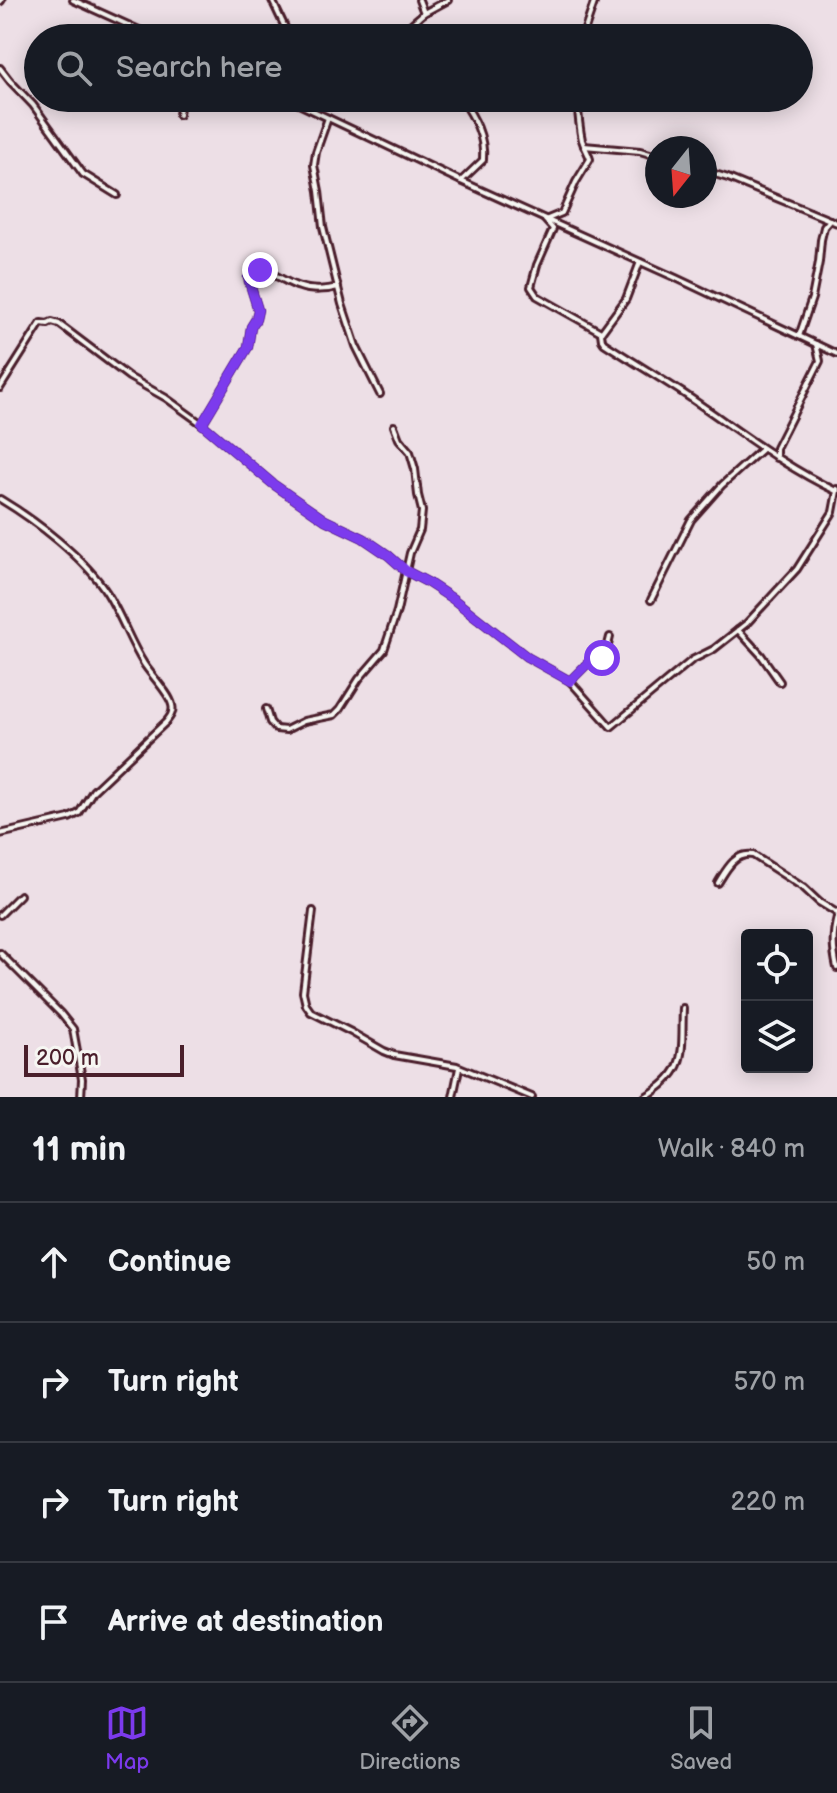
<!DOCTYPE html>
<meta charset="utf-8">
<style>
:root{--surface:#171b24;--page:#242831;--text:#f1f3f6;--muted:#9ea1a6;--line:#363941;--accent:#7c3aed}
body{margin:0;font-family:"Balsamiq Sans",sans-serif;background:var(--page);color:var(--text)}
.controls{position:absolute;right:24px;bottom:24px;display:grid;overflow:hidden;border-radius:8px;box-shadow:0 4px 20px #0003}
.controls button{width:72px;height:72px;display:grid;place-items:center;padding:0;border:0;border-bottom:2px solid var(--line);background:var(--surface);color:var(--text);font:40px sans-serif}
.compass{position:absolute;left:645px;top:136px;width:72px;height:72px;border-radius:50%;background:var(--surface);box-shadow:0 4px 20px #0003;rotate:197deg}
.scale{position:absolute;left:24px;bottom:20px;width:160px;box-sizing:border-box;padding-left:8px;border:4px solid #4a1f2b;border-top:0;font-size:22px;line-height:28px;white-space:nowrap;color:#4a1f2b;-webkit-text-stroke:6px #f6f6f2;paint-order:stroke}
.stop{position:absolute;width:24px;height:24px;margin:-18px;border:6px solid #7c3aed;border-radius:50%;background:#fff}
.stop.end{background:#7c3aed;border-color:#fff;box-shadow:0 2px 8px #0008}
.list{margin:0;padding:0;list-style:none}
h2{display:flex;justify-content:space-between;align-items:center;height:104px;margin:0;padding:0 32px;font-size:34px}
h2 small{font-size:26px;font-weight:400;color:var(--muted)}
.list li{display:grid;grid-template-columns:52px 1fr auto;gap:24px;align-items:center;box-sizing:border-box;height:120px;padding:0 32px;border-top:2px solid var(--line)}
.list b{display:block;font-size:30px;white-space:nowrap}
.list em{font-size:26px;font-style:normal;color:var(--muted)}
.icon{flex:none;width:44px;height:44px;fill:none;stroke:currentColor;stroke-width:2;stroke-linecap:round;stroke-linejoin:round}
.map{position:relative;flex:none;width:837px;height:1097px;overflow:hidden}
.search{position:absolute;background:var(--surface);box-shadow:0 4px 20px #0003;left:24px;right:24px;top:24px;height:88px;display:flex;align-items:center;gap:20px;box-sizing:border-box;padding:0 28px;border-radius:44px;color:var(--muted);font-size:30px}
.sheet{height:584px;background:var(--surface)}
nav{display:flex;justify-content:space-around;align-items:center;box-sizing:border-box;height:112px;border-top:2px solid var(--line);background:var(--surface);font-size:22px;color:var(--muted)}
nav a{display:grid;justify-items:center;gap:4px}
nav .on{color:var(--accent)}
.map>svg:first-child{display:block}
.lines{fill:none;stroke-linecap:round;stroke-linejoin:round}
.minor-casing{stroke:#4a1f2b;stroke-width:10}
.tertiary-casing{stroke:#4a1f2b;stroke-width:11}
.minor{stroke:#f6f6f2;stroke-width:4}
.tertiary{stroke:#f6f6f2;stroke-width:5}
.route{stroke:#7c3aed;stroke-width:10}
</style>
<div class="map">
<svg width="837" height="1097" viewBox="0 0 837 1097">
<rect width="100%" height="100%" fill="#eddfe6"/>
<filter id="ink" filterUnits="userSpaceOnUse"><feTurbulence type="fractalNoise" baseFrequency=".0125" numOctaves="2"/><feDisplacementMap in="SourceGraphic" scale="16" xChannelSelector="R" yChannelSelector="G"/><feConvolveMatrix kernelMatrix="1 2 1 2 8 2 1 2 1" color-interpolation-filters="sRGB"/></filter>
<g filter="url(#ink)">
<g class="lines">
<defs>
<g id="minor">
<path d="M73,0L157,38"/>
<path d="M272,0L290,38"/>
<path d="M419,0L424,13"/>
<path d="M407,29L415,38"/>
<path d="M395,38L424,13L448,0"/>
<path d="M582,38L595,0"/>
<path d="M0,68L10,81L33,105L83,174L117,195"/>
<path d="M286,98L461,181L676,278L837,354"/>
<path d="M461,98C474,117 485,136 483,160L461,181"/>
<path d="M577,98C578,112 579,126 582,140C584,147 588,152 590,159L576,182L562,213L545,220L553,229L537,265L531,287L537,296L601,332"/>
<path d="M312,109L320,98"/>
<path d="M179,115L181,98"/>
<path d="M328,118L316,152L314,165L319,191L323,227L342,304L356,346L380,394"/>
<path d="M584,146L640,151L657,156"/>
<path d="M705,171L728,178L837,223"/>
<path d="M640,262L626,299L601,333L602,340L604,343C630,360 657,376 683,393C734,427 781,465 836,491L837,489"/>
<path d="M799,336L812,298L819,262L821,240L824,227L830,220"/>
<path d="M0,388L41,323L48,324L52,322L59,324L129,377L166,398L202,424L273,484L325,520L363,538L388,555L406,571L427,582L453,599L527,657L570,681"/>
<path d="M202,424L248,347L251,327L256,319L258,310L248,278L252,272C272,268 282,282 300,287C311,291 327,290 338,287"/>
<path d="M776,458V448L820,361L816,344"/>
<path d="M0,499C35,520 85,558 107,593C121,615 130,642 144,664C151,675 170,694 172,705C174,712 170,717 166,722L93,791L79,813L69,818L0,834"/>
<path d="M651,600L691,520L722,485L762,449"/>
<path d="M738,630L761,655L780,682"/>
<path d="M610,637L607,649L602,658L587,664L570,681L611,727L692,660L714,649L747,623L797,569L833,512L837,491"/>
<path d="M266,709L270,722L276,729L286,730L304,721L334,715L340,709L359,679L384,650L397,611L410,553L420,530L422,511L418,495L415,469L410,452L399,439L394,426"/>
<path d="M718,883C726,870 735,852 753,855L804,888L819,902L837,913"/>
<path d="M313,911L303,992L306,1005L311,1012L351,1032L384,1051L394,1055L457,1066L532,1097"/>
<path d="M0,915L20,895"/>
<path d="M837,917C832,936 833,950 837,968"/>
<path d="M0,953L61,1014L73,1029L82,1079L81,1097"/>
<path d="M453,1097L459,1068"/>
<path d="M645,1097C689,1071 681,1053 683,1008"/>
</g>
<path id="tertiary" d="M0,1L1,0"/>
</defs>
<!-- minor casing -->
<use href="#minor" class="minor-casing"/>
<!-- tertiary casing -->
<use href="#tertiary" class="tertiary-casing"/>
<!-- minor -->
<use href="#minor" class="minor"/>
<!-- tertiary -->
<use href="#tertiary" class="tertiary"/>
</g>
</g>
<g class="lines" filter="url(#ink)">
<!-- route -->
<path class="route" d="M260,270L252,272L248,278L258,310L256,319L251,327L248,347L202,424L273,484L325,520L363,538L388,555L406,571L427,582L453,599L527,657L570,681L587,664L602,658"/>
</g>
</svg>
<div class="controls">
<button><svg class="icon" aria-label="locate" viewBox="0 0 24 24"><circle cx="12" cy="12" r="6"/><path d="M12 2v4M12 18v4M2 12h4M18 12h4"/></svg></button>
<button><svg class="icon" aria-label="layers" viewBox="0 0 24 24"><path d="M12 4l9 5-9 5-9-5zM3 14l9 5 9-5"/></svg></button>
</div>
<svg class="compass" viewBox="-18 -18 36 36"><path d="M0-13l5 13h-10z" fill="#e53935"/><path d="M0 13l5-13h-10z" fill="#9ea1a6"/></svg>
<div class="scale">200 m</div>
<div class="stop" style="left:602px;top:658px"></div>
<div class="stop end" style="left:260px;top:270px"></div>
<div class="search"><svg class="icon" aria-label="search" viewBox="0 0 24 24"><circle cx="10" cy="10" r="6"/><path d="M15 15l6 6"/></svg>Search here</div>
</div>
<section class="sheet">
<h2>11 min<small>Walk · 840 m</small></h2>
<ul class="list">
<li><svg class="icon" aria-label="ahead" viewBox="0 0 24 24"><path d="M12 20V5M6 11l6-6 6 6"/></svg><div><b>Continue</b></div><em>50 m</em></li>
<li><svg class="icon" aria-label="right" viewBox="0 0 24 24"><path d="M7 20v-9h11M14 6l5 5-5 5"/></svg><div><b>Turn right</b></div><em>570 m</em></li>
<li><svg class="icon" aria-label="right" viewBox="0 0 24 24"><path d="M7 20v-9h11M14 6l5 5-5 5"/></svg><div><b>Turn right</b></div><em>220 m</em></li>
<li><svg class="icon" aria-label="arrive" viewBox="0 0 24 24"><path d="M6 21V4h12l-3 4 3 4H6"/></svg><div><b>Arrive at destination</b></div></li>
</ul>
</section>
<nav>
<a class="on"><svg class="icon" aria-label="map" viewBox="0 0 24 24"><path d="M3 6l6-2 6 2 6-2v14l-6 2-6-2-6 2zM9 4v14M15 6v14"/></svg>Map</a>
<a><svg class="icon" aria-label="directions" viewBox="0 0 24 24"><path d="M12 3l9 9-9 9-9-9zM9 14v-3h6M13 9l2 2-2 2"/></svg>Directions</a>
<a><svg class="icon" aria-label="saved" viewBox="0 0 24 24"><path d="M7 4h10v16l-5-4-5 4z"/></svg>Saved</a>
</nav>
